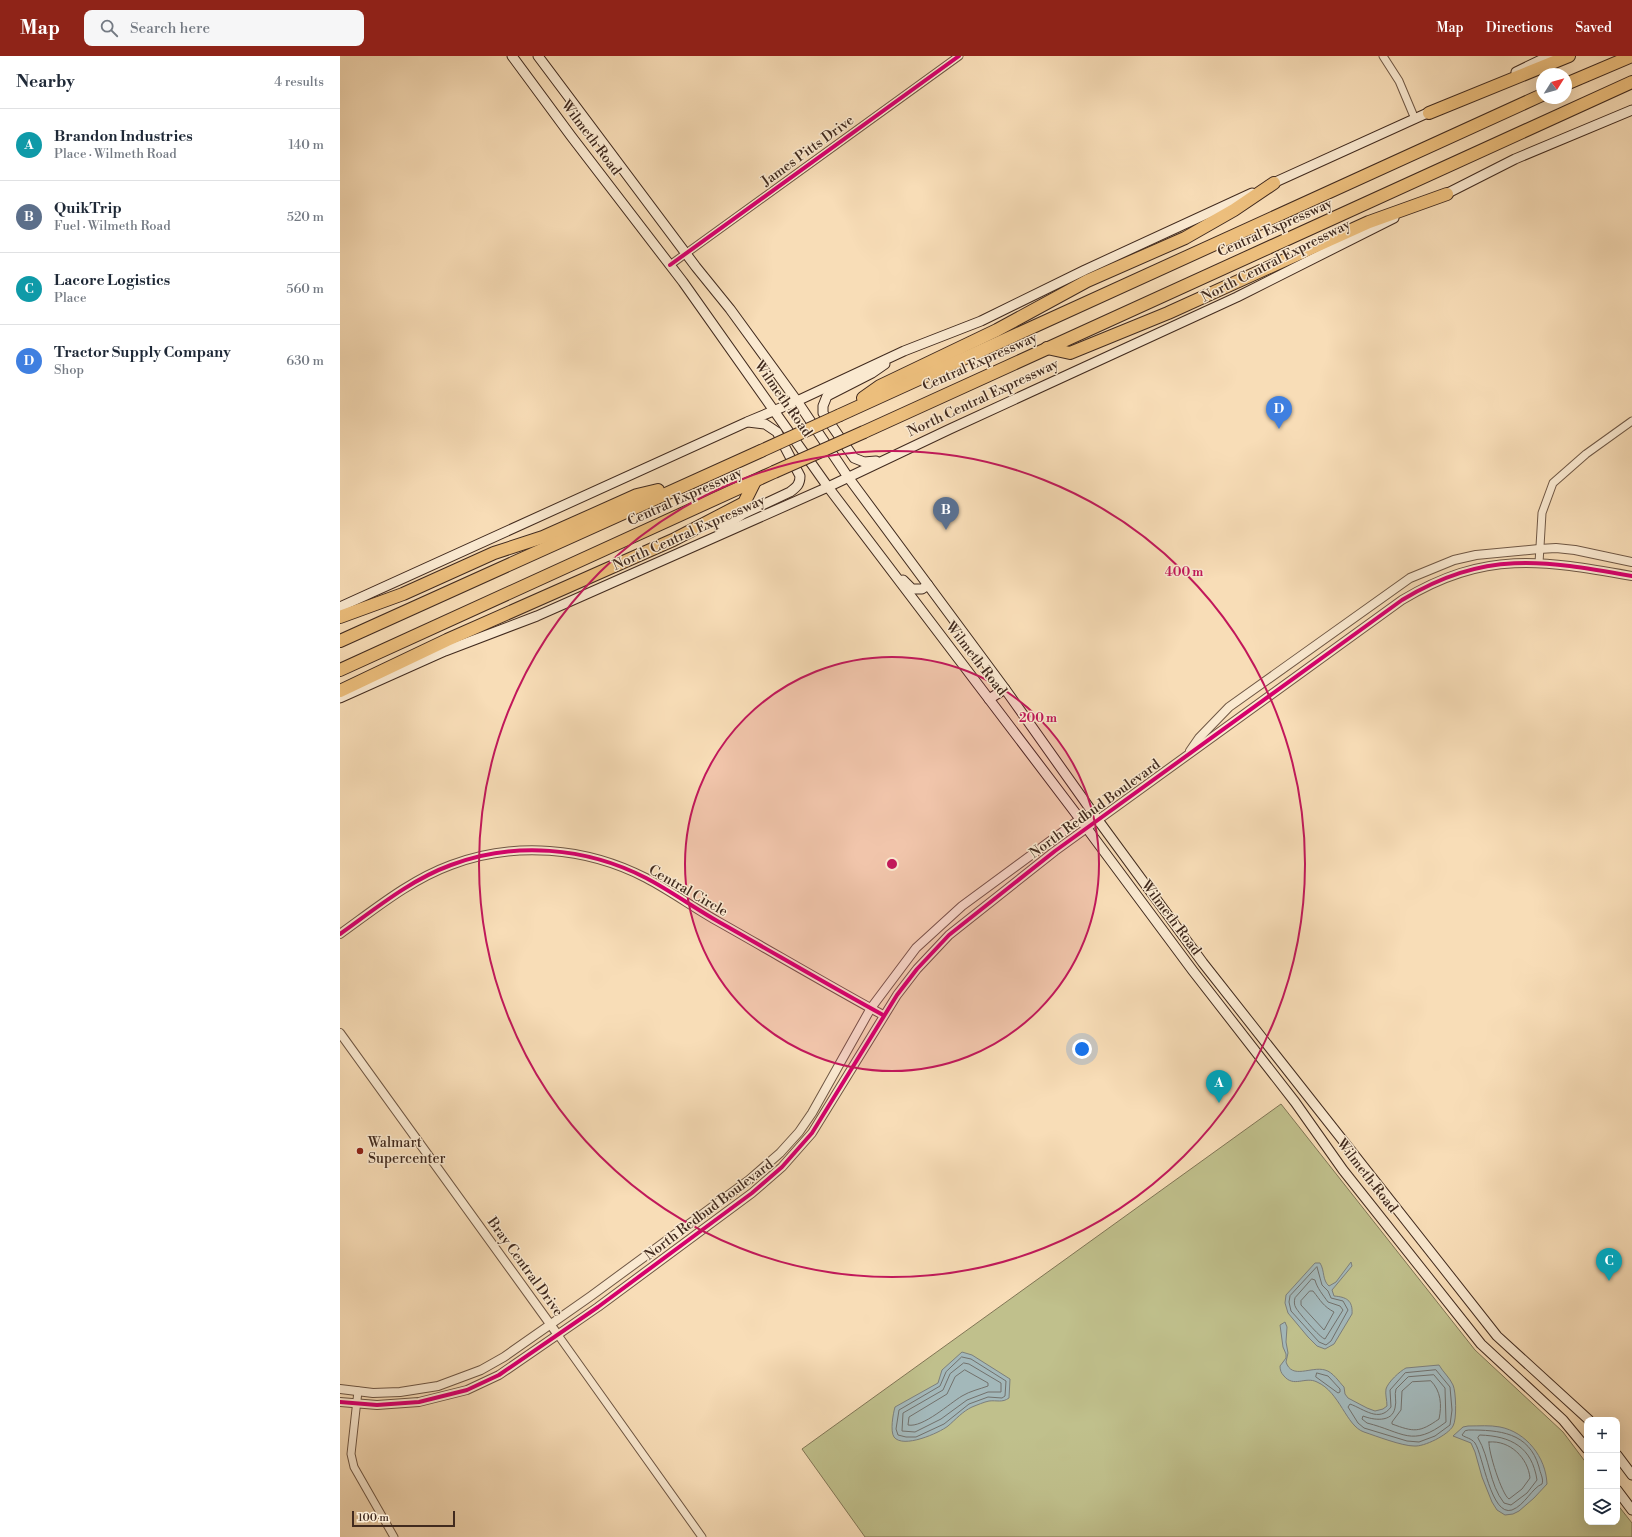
<!DOCTYPE html>
<meta charset="utf-8">
<style>
:root{--surface:#fff;--page:#f6f6f7;--text:#1f2937;--muted:#747a83;--line:#e0e1e3;--accent:#8f2418}
body{margin:0;font-family:"Libre Bodoni",serif;background:var(--page);color:var(--text)}
.controls{position:absolute;right:12px;bottom:12px;display:grid;overflow:hidden;border-radius:8px;box-shadow:0 4px 16px #0002}
.controls button{width:36px;height:36px;display:grid;place-items:center;padding:0;border:0;border-bottom:1px solid var(--line);background:var(--surface);color:var(--text);font:20px sans-serif}
.compass{position:absolute;left:1196px;top:12px;width:36px;height:36px;border-radius:50%;background:var(--surface);box-shadow:0 4px 16px #0002;rotate:53deg}
.scale{position:absolute;left:12px;bottom:10px;width:103px;box-sizing:border-box;padding-left:4px;border:2px solid #412a1e;border-top:0;font-size:11px;line-height:14px;white-space:nowrap;color:#412a1e;-webkit-text-stroke:3px #fae9d0;paint-order:stroke}
.you{position:absolute;left:742px;top:993px;width:14px;height:14px;margin:-10px;border:3px solid #fff;border-radius:50%;background:#1a73e8;box-shadow:0 0 0 6px #1a73e833}
.badge{display:grid;place-items:center;width:26px;height:26px;border-radius:50%;background:var(--accent);color:#fff;font-size:13px;font-weight:700}
.pin{position:absolute;translate:-50% -33px;filter:drop-shadow(0 1px 2px #0008)}
.pin::after{content:'';position:absolute;top:21px;width:14px;height:12px;background:inherit;clip-path:polygon(0 0,100% 0,50% 100%)}
.list{margin:0;padding:0;list-style:none}
h2{display:flex;justify-content:space-between;align-items:center;height:52px;margin:0;padding:0 16px;font-size:17px}
h2 small{font-size:13px;font-weight:400;color:var(--muted)}
.list li{display:grid;grid-template-columns:26px 1fr auto;gap:12px;align-items:center;box-sizing:border-box;height:72px;padding:0 16px;border-top:1px solid var(--line)}
.list b{display:block;font-size:15px;white-space:nowrap}
.list p{margin:0;font-size:13px;white-space:nowrap;color:var(--muted)}
.list em{font-size:13px;font-style:normal;color:var(--muted)}
.icon{flex:none;width:22px;height:22px;fill:none;stroke:currentColor;stroke-width:2;stroke-linecap:round;stroke-linejoin:round}
.map{position:relative;flex:none;width:1292px;height:1481px;overflow:hidden}
header{display:flex;align-items:center;gap:24px;box-sizing:border-box;height:56px;padding:0 20px;background:var(--accent);color:#fff}
header strong{font-size:19px}
nav{display:flex;gap:22px;margin-inline-start:auto;font-size:14px}
.search{width:280px;height:36px;background:var(--page);display:flex;align-items:center;gap:10px;box-sizing:border-box;padding:0 14px;border-radius:8px;color:var(--muted);font-size:15px}
main{display:flex}
aside{flex:1;background:var(--surface)}
.map>svg:first-child{display:block}
.green{fill:#c0c08c;stroke:#807555}
.water{fill:#a3b8ba;stroke:#7c7f7c}
.lines{fill:none;stroke-linecap:round;stroke-linejoin:round}
.shore{stroke:#72716c;stroke-width:1}
.minor-casing{stroke:#6f5744;stroke-width:9}
.tertiary-casing{stroke:#6f5744;stroke-width:10}
.secondary-casing{stroke:#412a1e;stroke-width:11}
.motorway-casing{stroke:#412a1e;stroke-width:14}
.minor{stroke:#fae9d0;stroke-width:7}
.tertiary{stroke:#fae9d0;stroke-width:8}
.secondary{stroke:#fae9d0;stroke-width:9}
.motorway{stroke:#ecbe7c;stroke-width:12}
.motorway-bridge-casing{stroke:#412a1e;stroke-width:14;stroke-linecap:butt}
.motorway-bridge{stroke:#ecbe7c;stroke-width:12}
.cycleway-casing{stroke:#fae9d0;stroke-width:6}
.cycleway{stroke:#d6006c;stroke-width:4}
.ring{fill:none;stroke:#c2185b;stroke-width:2}
.poi-dot{fill:#8f2418;stroke:#fae9d0;stroke-width:1.5}
.labels{text-anchor:middle;dominant-baseline:central;stroke-width:3;stroke-linejoin:round;paint-order:stroke}
.street-label{font-size:14px;fill:#412a1e;stroke:#fae9d0}
.poi-label{font-size:14px;fill:#412a1e;stroke:#fae9d0;text-anchor:start}
.centre{fill:#c2185b;stroke:#fae9d0;stroke-width:2}
.ring-label{font-size:12px;text-anchor:middle;font-weight:bold;fill:#c2185b;stroke:#fae9d0;stroke-width:3;stroke-linejoin:round;paint-order:stroke}
</style>
<header>
<strong>Map</strong>
<div class="search"><svg class="icon" aria-label="search" viewBox="0 0 24 24"><circle cx="10" cy="10" r="6"/><path d="M15 15l6 6"/></svg>Search here</div>
<nav><a>Map</a><a>Directions</a><a>Saved</a></nav>
</header>
<main>
<aside>
<h2>Nearby<small>4 results</small></h2>
<ul class="list">
<li><span class="badge" style="background:#0f9aa8">A</span><div><b>Brandon Industries</b><p>Place · Wilmeth Road</p></div><em>140 m</em></li>
<li><span class="badge" style="background:#5c6f8a">B</span><div><b>QuikTrip</b><p>Fuel · Wilmeth Road</p></div><em>520 m</em></li>
<li><span class="badge" style="background:#0f9aa8">C</span><div><b>Lacore Logistics</b><p>Place</p></div><em>560 m</em></li>
<li><span class="badge" style="background:#3f7fe0">D</span><div><b>Tractor Supply Company</b><p>Shop</p></div><em>630 m</em></li>
</ul>
</aside>
<div class="map">
<svg width="1292" height="1481" viewBox="0 0 1292 1481">
<rect width="100%" height="100%" fill="#f8ddb7"/>
<filter id="stains"><feTurbulence type="fractalNoise" baseFrequency=".005" numOctaves="4"/><feColorMatrix values="0 0 0 0 .2 0 0 0 0 .09 0 0 0 0 .02 0 0 0 .5 -.17"/></filter>
<radialGradient id="worn" r=".72"><stop offset=".6" stop-color="#630" stop-opacity="0"/><stop offset="1" stop-color="#630" stop-opacity=".3"/></radialGradient>
<!-- green -->
<path class="green" d="M941,1048L1135,1294L1223,1376L1247,1408V1466H1277V1448L1292,1467V1481H525L462,1393Z"/>
<!-- water -->
<g class="water">
<path d="M1011,1206L1012,1210L992,1234L994,1240C1006,1241 1013,1244 1012,1258L994,1288L985,1293L977,1290L968,1281L948,1257L945,1247L946,1239L975,1207H980C985,1215 982,1224 989,1230L996,1226Z"/>
<path d="M945,1266L947,1271L946,1286L948,1297L946,1306C952,1324 971,1310 985,1314C993,1316 999,1326 1004,1331L1005,1338L1008,1342L1027,1352L1035,1355L1043,1353L1047,1350C1047,1344 1045,1338 1046,1333C1048,1326 1060,1315 1066,1312L1099,1309C1103,1316 1110,1322 1113,1329C1116,1335 1117,1364 1113,1370C1108,1379 1084,1391 1074,1390C1062,1390 1036,1380 1024,1376C1006,1370 1000,1336 977,1326C965,1320 954,1332 944,1320C941,1317 940,1314 940,1310L946,1302V1298L943,1291L940,1269Z"/>
<path d="M622,1296L632,1299L670,1323L669,1342C662,1347 657,1344 649,1345C644,1346 637,1349 632,1351C623,1355 615,1364 608,1370C599,1377 563,1393 554,1381C550,1375 553,1358 555,1351L598,1327L602,1314Z"/>
<path d="M1128,1370C1139,1370 1150,1369 1160,1371C1186,1376 1206,1401 1207,1428L1194,1442L1179,1455L1173,1458L1165,1459L1157,1454L1152,1446L1142,1421L1135,1396L1131,1387L1113,1380L1123,1371Z"/>
</g>
<g class="lines">
<!-- shore -->
<g class="shore">
<path d="M977,1211L982,1229L988,1235L991,1242L1003,1245L1008,1254L991,1285L986,1289L979,1286L951,1255L949,1246L950,1240Z"/>
<path d="M972,1223L975,1224C977,1232 983,1239 988,1246L1000,1250L1003,1254L985,1283C980,1282 959,1257 956,1252C954,1249 954,1245 955,1242Z"/>
<path d="M970,1235H973C981,1245 983,1250 994,1256L984,1274L961,1249V1245Z"/>
<path d="M622,1301L631,1303L666,1325L665,1340L662,1342L648,1341L629,1348L604,1368L576,1381H566L558,1379L556,1373L559,1354L600,1330L606,1316Z"/>
<path d="M624,1307L629,1308L661,1327V1336H648L627,1344L601,1363L575,1376L562,1375L563,1357L603,1334L610,1318Z"/>
<path d="M625,1314L648,1327V1330C640,1333 630,1335 622,1340C610,1347 583,1372 568,1369L569,1361L607,1338L615,1321Z"/>
<path d="M1096,1314L1110,1331L1112,1354L1110,1369L1095,1380L1079,1386L1067,1385L1024,1372L1018,1367L1008,1351L1010,1348C1024,1353 1039,1367 1051,1351L1050,1334L1065,1317Z"/>
<path d="M977,1317L988,1320L1000,1333V1336L998,1337L976,1321Z"/>
<path d="M1094,1319L1105,1332L1106,1366C1072,1392 1063,1376 1027,1367L1022,1363L1023,1360C1033,1364 1052,1367 1055,1352C1057,1345 1054,1339 1056,1333L1068,1321Z"/>
<path d="M1091,1325C1101,1335 1102,1349 1099,1363C1079,1377 1074,1376 1052,1368V1366L1061,1354L1062,1335L1072,1326Z"/>
<path d="M1129,1374C1159,1374 1189,1376 1199,1411C1200,1417 1204,1423 1202,1428C1192,1432 1185,1449 1172,1454C1151,1461 1143,1399 1135,1387C1131,1382 1126,1382 1122,1379L1125,1375Z"/>
<path d="M1140,1379C1171,1380 1192,1391 1197,1424L1187,1437L1171,1449L1164,1447C1149,1428 1150,1402 1138,1382Z"/>
<path d="M1149,1386C1170,1384 1188,1402 1190,1422L1182,1433L1169,1443C1162,1439 1148,1395 1149,1386Z"/>
</g>
<defs>
<g id="minor">
<path d="M1043,0L1059,25L1075,63"/>
<path d="M330,209L619,0"/>
<path d="M1199,507L1202,457L1213,427L1246,398L1292,365"/>
<path d="M218,1279L362,1481"/>
<path d="M18,1335L11,1398L14,1411L54,1481"/>
</g>
<g id="tertiary">
<path d="M850,695L859,682L889,651L1070,522L1114,504L1136,499L1199,493L1216,492L1235,494L1292,506"/>
<path d="M0,878C35,853 70,824 111,809C174,785 246,791 306,822C331,835 354,852 379,866C434,897 488,929 543,959"/>
<path d="M0,977L218,1279"/>
<path d="M0,1333L33,1337L60,1336L98,1330L141,1314L164,1301L251,1240L409,1124L440,1097L459,1076L472,1057L531,952L576,892L622,850L740,763L758,764"/>
<path d="M0,1346L37,1349L79,1346L127,1334L159,1319L258,1251L412,1137L442,1111L472,1077L557,939L577,913L609,879L715,795L1062,544C1145,494 1202,504 1292,520"/>
</g>
<g id="secondary">
<path d="M172,0L231,80L343,226L488,431L734,755L853,915L955,1046L1003,1114L1141,1288L1223,1364L1247,1393"/>
<path d="M198,0L356,211L390,253L457,345L508,421L665,633L758,764L863,907L1157,1280L1249,1364"/>
<path d="M1176,16L1209,0"/>
<path d="M929,129L1094,54"/>
<path d="M1102,140L1175,103L1292,54"/>
<path d="M536,405L524,406L514,402L483,357V350L487,340L532,317L545,308"/>
<path d="M380,473L403,458L450,436C457,431 460,428 460,420L437,376L425,368L408,366"/>
<path d="M563,524L572,533H582L588,529"/>
<path d="M0,551L407,366L457,345L564,295L641,265L745,214L912,137"/>
<path d="M0,642L105,595L197,560L488,431L610,373L897,241L1054,162"/>
<path d="M649,643L665,633"/>
<path d="M1277,1399L1292,1419"/>
<path d="M1277,1434L1292,1454"/>
</g>
<g id="motorway">
<path d="M1226,28L1292,0"/>
<path d="M1089,57L1229,0"/>
<path d="M707,292L730,297L828,257L1029,166L1107,138"/>
<path d="M523,342L540,330L657,274L747,225L845,182L894,154L934,127"/>
<path d="M500,359L1202,39"/>
<path d="M524,376L1292,26"/>
<path d="M0,561L63,538L154,497L203,481L297,439L318,434"/>
<path d="M0,585L421,395"/>
<path d="M0,614L434,416"/>
<path d="M0,635L107,584L333,484L404,447L415,425"/>
</g>
</defs>
<!-- minor casing -->
<use href="#minor" class="minor-casing"/>
<!-- tertiary casing -->
<use href="#tertiary" class="tertiary-casing"/>
<!-- secondary casing -->
<use href="#secondary" class="secondary-casing"/>
<!-- motorway casing -->
<use href="#motorway" class="motorway-casing"/>
<!-- minor -->
<use href="#minor" class="minor"/>
<!-- tertiary -->
<use href="#tertiary" class="tertiary"/>
<!-- secondary -->
<use href="#secondary" class="secondary"/>
<!-- motorway -->
<use href="#motorway" class="motorway"/>
<defs>
<g id="motorway-bridge">
<path d="M421,395L500,359"/>
<path d="M434,416L524,376"/>
</g>
</defs>
<!-- motorway-bridge casing -->
<use href="#motorway-bridge" class="motorway-bridge-casing"/>
<!-- motorway-bridge -->
<use href="#motorway-bridge" class="motorway-bridge"/>
<defs>
<g id="cycleway">
<path d="M330,209L619,0"/>
<path d="M0,878C35,853 70,824 111,809C174,785 246,791 306,822C331,835 354,852 379,866C434,897 488,929 543,959"/>
<path d="M0,1346L37,1349L79,1346L127,1334L159,1319L258,1251L412,1137L442,1111L472,1077L557,939L577,913L609,879L715,795L1062,544C1145,494 1202,504 1292,520"/>
</g>
</defs>
<!-- cycleway casing -->
<use href="#cycleway" class="cycleway-casing"/>
<!-- cycleway -->
<use href="#cycleway" class="cycleway"/>
</g>
<!-- distance rings -->
<circle cx="552" cy="808" r="207" fill="#c2185b" fill-opacity=".12"/>
<g class="ring">
<circle cx="552" cy="808" r="207"/>
<circle cx="552" cy="808" r="413"/>
</g>
<!-- markers -->
<circle class="poi-dot" cx="20" cy="1095" r="4"/>
<g class="labels">
<!-- street labels -->
<g class="street-label">
<text transform="translate(251 82) rotate(53)">Wilmeth Road</text>
<text transform="translate(468 95) rotate(-36)">James Pitts Drive</text>
<text transform="translate(935 172) rotate(-24)">Central Expressway</text>
<text transform="translate(936 205) rotate(-27)">North Central Expressway</text>
<text transform="translate(640 306) rotate(-24)">Central Expressway</text>
<text transform="translate(643 342) rotate(-25)">North Central Expressway</text>
<text transform="translate(443 343) rotate(55)">Wilmeth Road</text>
<text transform="translate(345 441) rotate(-24)">Central Expressway</text>
<text transform="translate(349 477) rotate(-24)">North Central Expressway</text>
<text transform="translate(636 603) rotate(52)">Wilmeth Road</text>
<text transform="translate(755 753) rotate(-36)">North Redbud Boulevard</text>
<text transform="translate(348 835) rotate(30)">Central Circle</text>
<text transform="translate(831 862) rotate(53)">Wilmeth Road</text>
<text transform="translate(1027 1120) rotate(52)">Wilmeth Road</text>
<text transform="translate(369 1154) rotate(-37)">North Redbud Boulevard</text>
<text transform="translate(185 1211) rotate(54)">Bray Central Drive</text>
</g>
<!-- poi labels -->
<g class="poi-label">
<text x="28" y="1087">Walmart<tspan x="28" dy="16">Supercenter</tspan></text>
</g>
</g>
<circle cx="552" cy="808" r="6" class="centre"/>
<g class="ring-label">
<text x="844" y="520">400 m</text>
<text x="698" y="666">200 m</text>
</g>
<rect width="100%" height="100%" filter="url(#stains)"/>
<rect width="100%" height="100%" fill="url(#worn)"/>
</svg>
<div class="controls">
<button>+</button>
<button>−</button>
<button><svg class="icon" aria-label="layers" viewBox="0 0 24 24"><path d="M12 4l9 5-9 5-9-5zM3 14l9 5 9-5"/></svg></button>
</div>
<svg class="compass" viewBox="-18 -18 36 36"><path d="M0-13l5 13h-10z" fill="#e53935"/><path d="M0 13l5-13h-10z" fill="#747a83"/></svg>
<div class="scale">100 m</div>
<div class="you"></div>
<div class="pin badge" style="left:879px;top:1047px;background:#0f9aa8">A</div>
<div class="pin badge" style="left:606px;top:474px;background:#5c6f8a">B</div>
<div class="pin badge" style="left:1269px;top:1225px;background:#0f9aa8">C</div>
<div class="pin badge" style="left:939px;top:373px;background:#3f7fe0">D</div>
</div>
</main>
